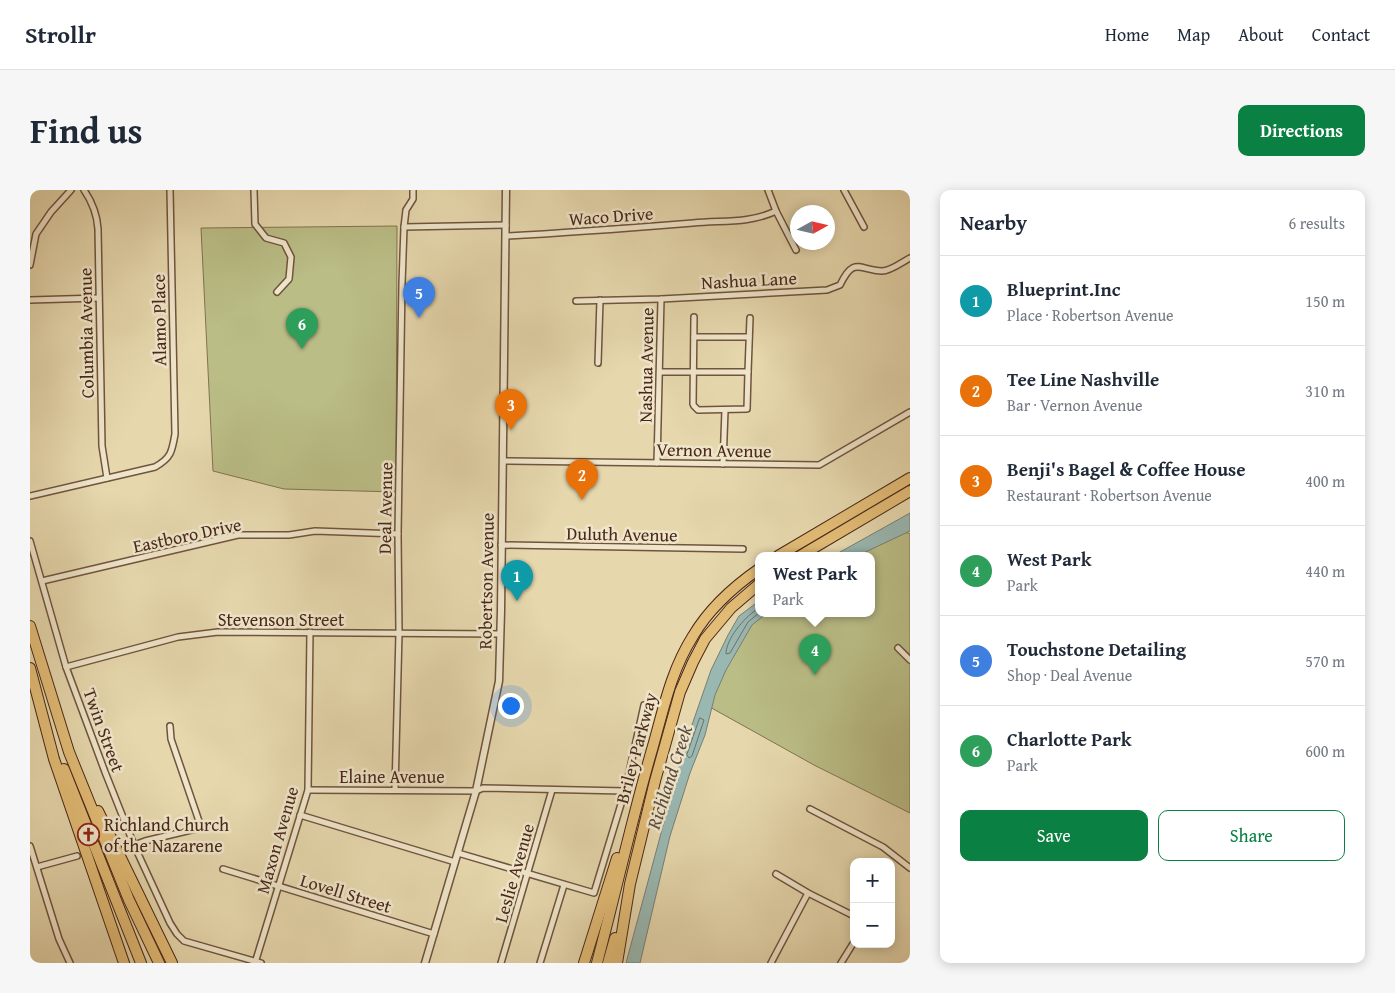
<!DOCTYPE html>
<meta charset="utf-8">
<style>
:root{--surface:#fff;--page:#f6f6f7;--text:#1f2937;--muted:#747a83;--line:#e0e1e3;--accent:#0b8043}
body{margin:0;font-family:"Gentium Book Plus",serif;background:var(--page);color:var(--text)}
.controls{position:absolute;right:15px;bottom:15px;display:grid;overflow:hidden;border-radius:10px;box-shadow:0 2px 12px #0003}
.controls button{width:45px;height:45px;display:grid;place-items:center;padding:0;border:0;border-bottom:1px solid var(--line);background:var(--surface);color:var(--text);font:25px sans-serif}
.compass{position:absolute;left:760px;top:15px;width:45px;height:45px;border-radius:50%;background:var(--surface);box-shadow:0 2px 12px #0003;rotate:82deg}
.you{position:absolute;left:480px;top:515px;width:18px;height:18px;margin:-12px;border:4px solid #fff;border-radius:50%;background:#1a73e8;box-shadow:0 0 0 8px #1a73e833}
.badge{display:grid;place-items:center;width:32px;height:32px;border-radius:50%;background:var(--accent);color:#fff;font-size:16px;font-weight:700}
.pin{position:absolute;translate:-50% -41px;filter:drop-shadow(0 1px 2px #0008)}
.pin::after{content:'';position:absolute;top:26px;width:18px;height:15px;background:inherit;clip-path:polygon(0 0,100% 0,50% 100%)}
.popup{position:absolute;left:725px;top:362px;width:120px;height:65px;box-sizing:border-box;display:grid;place-content:center;border-radius:10px;background:var(--surface);filter:drop-shadow(0 1px 4px #0005);font-size:16px;white-space:nowrap;color:var(--muted)}
.popup b{font-size:19px;color:var(--text)}
.popup::after{content:'';position:absolute;left:50%;top:100%;margin-left:-10px;border:10px solid transparent;border-top-color:var(--surface)}
.list{margin:0;padding:0;list-style:none}
h2{display:flex;justify-content:space-between;align-items:center;height:65px;margin:0;padding:0 20px;font-size:21px}
h2 small{font-size:16px;font-weight:400;color:var(--muted)}
.list li{display:grid;grid-template-columns:32px 1fr auto;gap:15px;align-items:center;box-sizing:border-box;height:90px;padding:0 20px;border-top:1px solid var(--line)}
.list b{display:block;font-size:19px;white-space:nowrap}
.list p{margin:0;font-size:16px;white-space:nowrap;color:var(--muted)}
.list em{font-size:16px;font-style:normal;color:var(--muted)}
.actions{display:flex;gap:10px;padding:15px 20px}
.actions a{flex:1;padding:11px 0;border:1px solid var(--accent);border-radius:10px;text-align:center;font-size:18px;color:var(--accent)}
.actions .main{background:var(--accent);color:#fff}
.map{position:relative;flex:none;width:880px;height:773px;overflow:hidden;border-radius:10px}
header{display:flex;align-items:center;gap:30px;box-sizing:border-box;height:70px;padding:0 25px;background:var(--surface);border-bottom:1px solid var(--line)}
header strong{font-size:24px}
nav{display:flex;gap:28px;margin-inline-start:auto;font-size:18px}
.intro{display:flex;align-items:center;justify-content:space-between;box-sizing:border-box;height:120px;padding:0 30px}
h1{margin:0;font-size:35px}
.button{padding:12px 22px;border-radius:10px;background:var(--accent);color:#fff;font-size:18px;font-weight:700}
main{display:flex;gap:30px;padding:0 30px}
aside{flex:1;background:var(--surface);border-radius:10px;box-shadow:0 2px 12px #0003}
.map>svg:first-child{display:block}
.green{fill:#babd86;stroke:#827250}
.water{fill:#99b8b2;stroke:#797e75}
.lines{fill:none;stroke-linecap:round;stroke-linejoin:round}
.shore{stroke:#717066;stroke-width:1}
.minor-casing{stroke:#70543e;stroke-width:8}
.tertiary-casing{stroke:#70543e;stroke-width:9}
.motorway-casing{stroke:#492819;stroke-width:12}
.minor{stroke:#efe5ca;stroke-width:5}
.tertiary{stroke:#efe5ca;stroke-width:6}
.motorway{stroke:#e3bc76;stroke-width:10}
.labels{text-anchor:middle;dominant-baseline:central;stroke-width:5;stroke-linejoin:round;paint-order:stroke}
.street-label{font-size:18px;fill:#492819;stroke:#efe5ca}
.poi-label{font-size:18px;fill:#492819;stroke:#efe5ca;text-anchor:start}
.water-label{font-size:19px;font-style:italic;fill:#5d4c3f;stroke:#efe5ca}
</style>
<header>
<strong>Strollr</strong>
<nav><a>Home</a><a>Map</a><a>About</a><a>Contact</a></nav>
</header>
<div class="intro"><h1>Find us</h1><a class="button">Directions</a></div>
<main>
<div class="map">
<svg width="880" height="773" viewBox="0 0 880 773">
<rect width="100%" height="100%" fill="#e6d7ad"/>
<filter id="stains"><feTurbulence type="fractalNoise" baseFrequency=".004" numOctaves="4"/><feColorMatrix values="0 0 0 0 .2 0 0 0 0 .09 0 0 0 0 .02 0 0 0 .5 -.17"/></filter>
<radialGradient id="worn" r=".72"><stop offset=".6" stop-color="#630" stop-opacity="0"/><stop offset="1" stop-color="#630" stop-opacity=".3"/></radialGradient>
<!-- green -->
<g class="green">
<path d="M367,36L366,302L254,299L183,281L171,38Z"/>
<path d="M874,341L880,344V623L784,575L678,516L700,460L730,424H841V366H824Z"/>
</g>
<!-- water -->
<g class="water">
<path d="M880,323V341L827,366H803Z"/>
<path d="M729,411V424H736L722,435L696,480L685,505L675,545L660,583L640,646L610,773H596L654,558L681,480L698,445L709,426Z"/>
</g>
<g class="lines">
<!-- shore -->
<g class="shore">
<path d="M729,420H726C714,428 696,449 696,464L700,463L718,432L729,423"/>
<path d="M670,528L674,530L662,566L659,568L657,565Z"/>
</g>
<defs>
<g id="minor">
<path d="M54,0C63,13 67,24 68,39L72,256L77,288"/>
<path d="M224,0L225,34L236,48L254,53L261,67L259,89L247,102"/>
<path d="M738,0L746,21L766,60"/>
<path d="M814,0L834,37"/>
<path d="M374,37L476,35"/>
<path d="M476,46C538,43 601,38 663,33C693,30 718,34 746,21"/>
<path d="M0,75L6,44L21,22L41,0"/>
<path d="M0,110L69,108"/>
<path d="M546,111L631,109L797,100L810,95C824,66 829,80 852,81C861,81 872,72 880,68"/>
<path d="M664,147H719"/>
<path d="M568,173L570,110"/>
<path d="M630,182H718L717,219L668,220L664,216L663,214L664,127"/>
<path d="M718,182L720,128"/>
<path d="M473,271L789,275L880,222"/>
<path d="M627,273L631,109"/>
<path d="M693,274L695,220"/>
<path d="M0,306L125,277C141,268 142,262 145,244L140,0"/>
<path d="M0,351L36,477L75,582L104,655L140,733L147,744L154,751L231,773"/>
<path d="M471,355L713,359"/>
<path d="M12,391L208,345H259L285,341L368,344"/>
<path d="M868,458L880,470"/>
<path d="M36,477L148,447L188,442L470,444"/>
<path d="M140,536L141,549L171,637"/>
<path d="M278,600L446,601L453,598L595,601"/>
<path d="M365,600L369,443L368,344L372,94L374,37L376,20L383,9V0"/>
<path d="M780,619L853,657L880,678"/>
<path d="M270,625L425,672"/>
<path d="M104,655L115,651L178,636"/>
<path d="M0,656L29,749L40,773"/>
<path d="M428,663L564,703L595,601L614,515"/>
<path d="M7,677L47,666"/>
<path d="M193,679L404,744"/>
<path d="M746,684L778,703L824,726"/>
<path d="M225,773L278,600L280,442"/>
<path d="M471,773L522,600"/>
<path d="M510,773L534,695"/>
<path d="M741,773L778,703"/>
<path d="M811,773L824,752"/>
</g>
<path id="tertiary" d="M395,773L446,601L469,491L471,421L476,0"/>
<g id="motorway">
<path d="M748,366L880,288"/>
<path d="M770,366L880,301"/>
<path d="M0,436L39,562L99,710L129,773"/>
<path d="M0,478L24,569L94,773"/>
<path d="M34,579L111,773"/>
<path d="M68,621L142,773"/>
<path d="M554,773L587,668"/>
<path d="M567,773C586,701 602,628 623,556C634,517 641,481 663,446C679,419 703,397 729,379"/>
<path d="M578,773L585,748"/>
<path d="M587,773L600,694L625,591L650,502L663,472L675,449L701,418L729,394"/>
</g>
</defs>
<!-- minor casing -->
<use href="#minor" class="minor-casing"/>
<!-- tertiary casing -->
<use href="#tertiary" class="tertiary-casing"/>
<!-- motorway casing -->
<use href="#motorway" class="motorway-casing"/>
<!-- minor -->
<use href="#minor" class="minor"/>
<!-- tertiary -->
<use href="#tertiary" class="tertiary"/>
<!-- motorway -->
<use href="#motorway" class="motorway"/>
</g>
<!-- icons -->
<defs>
<symbol id="church-ring" viewBox="-11 -11 22 22"><circle r="9.5" fill="#efe5ca" stroke="#8f2418" stroke-width="1.5"/><path d="M-1.2-6h2.4v3.5h3.3v2.4h-3.3V6h-2.4V-.1h-3.3v-2.4h3.3Z" fill="#8f2418"/></symbol>
</defs>
<g fill-rule="evenodd">
<use href="#church-ring" x="46" y="632" width="25" height="25"/>
</g>
<g class="labels">
<!-- street labels -->
<g class="street-label">
<text transform="translate(581 26) rotate(-4)">Waco Drive</text>
<text transform="translate(719 90) rotate(-3)">Nashua Lane</text>
<text transform="translate(129 130) rotate(-91)">Alamo Place</text>
<text transform="translate(56 143) rotate(-91)">Columbia Avenue</text>
<text transform="translate(616 175) rotate(-89)">Nashua Avenue</text>
<text transform="translate(684 260) rotate(1)">Vernon Avenue</text>
<text transform="translate(355 318) rotate(-89)">Deal Avenue</text>
<text transform="translate(592 344) rotate(1)">Duluth Avenue</text>
<text transform="translate(157 345) rotate(-12)">Eastboro Drive</text>
<text transform="translate(456 391) rotate(-89)">Robertson Avenue</text>
<text x="251" y="429">Stevenson Street</text>
<text transform="translate(74 540) rotate(70)">Twin Street</text>
<text transform="translate(606 558) rotate(-75)">Briley Parkway</text>
<text x="362" y="586">Elaine Avenue</text>
<text transform="translate(247 650) rotate(-74)">Maxon Avenue</text>
<text transform="translate(484 683) rotate(-74)">Leslie Avenue</text>
<text transform="translate(316 703) rotate(17)">Lovell Street</text>
</g>
<!-- poi labels -->
<g class="poi-label">
<text x="74" y="634">Richland Church<tspan x="74" dy="21">of the Nazarene</tspan></text>
</g>
<!-- water labels -->
<g class="water-label">
<text transform="translate(639 587) rotate(-72)">Richland Creek</text>
</g>
</g>
<rect width="100%" height="100%" filter="url(#stains)"/>
<rect width="100%" height="100%" fill="url(#worn)"/>
</svg>
<div class="controls">
<button>+</button>
<button>−</button>
</div>
<svg class="compass" viewBox="-18 -18 36 36"><path d="M0-13l5 13h-10z" fill="#e53935"/><path d="M0 13l5-13h-10z" fill="#747a83"/></svg>
<div class="you"></div>
<div class="pin badge" style="left:487px;top:411px;background:#0f9aa8">1</div>
<div class="pin badge" style="left:552px;top:310px;background:#e8710a">2</div>
<div class="pin badge" style="left:481px;top:240px;background:#e8710a">3</div>
<div class="pin badge" style="left:785px;top:485px;background:#2e9e5b">4</div>
<div class="popup"><b>West Park</b>Park</div>
<div class="pin badge" style="left:389px;top:128px;background:#3f7fe0">5</div>
<div class="pin badge" style="left:272px;top:159px;background:#2e9e5b">6</div>
</div>
<aside>
<h2>Nearby<small>6 results</small></h2>
<ul class="list">
<li><span class="badge" style="background:#0f9aa8">1</span><div><b>Blueprint.Inc</b><p>Place · Robertson Avenue</p></div><em>150 m</em></li>
<li><span class="badge" style="background:#e8710a">2</span><div><b>Tee Line Nashville</b><p>Bar · Vernon Avenue</p></div><em>310 m</em></li>
<li><span class="badge" style="background:#e8710a">3</span><div><b>Benji's Bagel &amp; Coffee House</b><p>Restaurant · Robertson Avenue</p></div><em>400 m</em></li>
<li><span class="badge" style="background:#2e9e5b">4</span><div><b>West Park</b><p>Park</p></div><em>440 m</em></li>
<li><span class="badge" style="background:#3f7fe0">5</span><div><b>Touchstone Detailing</b><p>Shop · Deal Avenue</p></div><em>570 m</em></li>
<li><span class="badge" style="background:#2e9e5b">6</span><div><b>Charlotte Park</b><p>Park</p></div><em>600 m</em></li>
</ul>
<div class="actions"><a class="main">Save</a><a>Share</a></div>
</aside>
</main>
